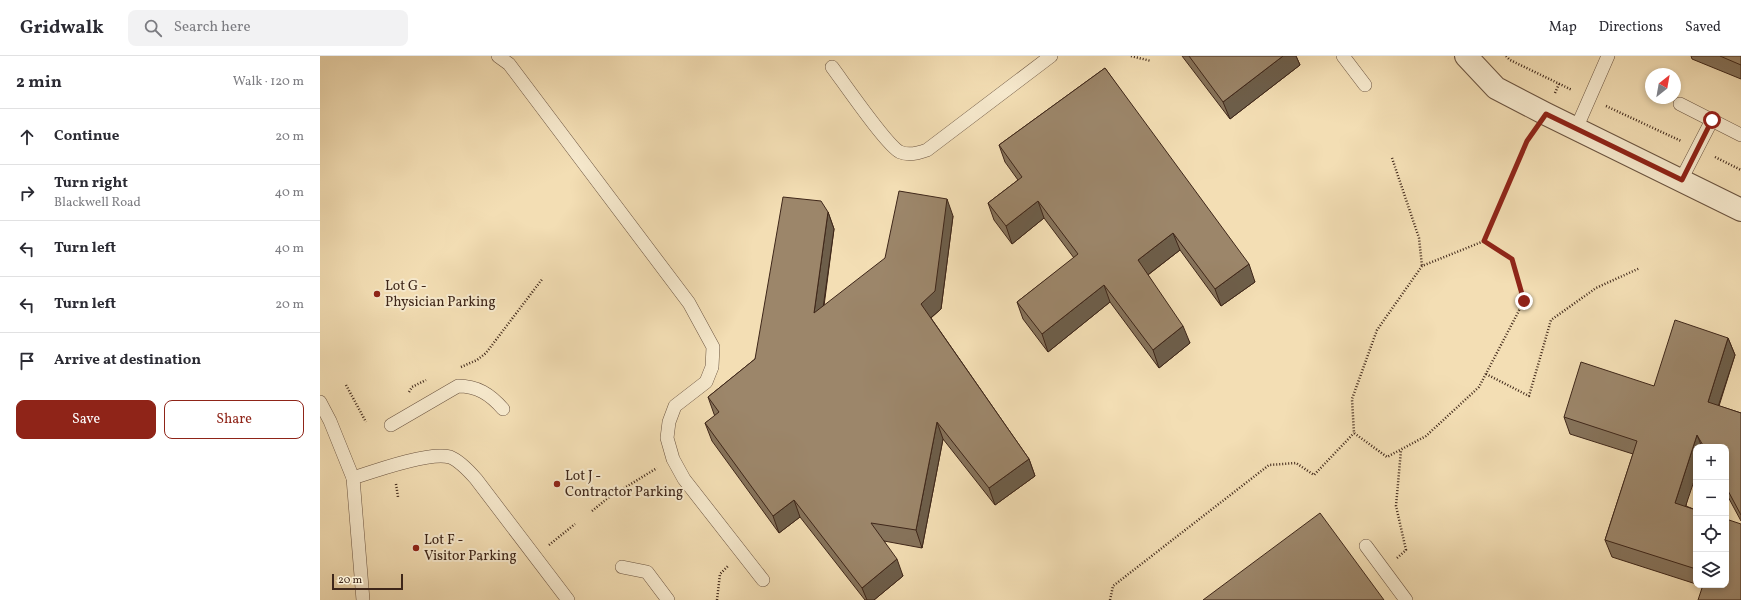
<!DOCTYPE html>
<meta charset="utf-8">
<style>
:root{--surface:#fff;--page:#f2f2f3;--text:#2b2b33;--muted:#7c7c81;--line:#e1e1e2;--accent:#8f2418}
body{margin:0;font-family:Vollkorn,serif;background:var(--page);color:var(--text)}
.controls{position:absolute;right:12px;bottom:12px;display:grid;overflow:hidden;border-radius:8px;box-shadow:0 2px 6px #0003}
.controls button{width:36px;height:36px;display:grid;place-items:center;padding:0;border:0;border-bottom:1px solid var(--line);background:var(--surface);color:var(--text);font:20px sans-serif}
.compass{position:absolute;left:1325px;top:12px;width:36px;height:36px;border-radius:50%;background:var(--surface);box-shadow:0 2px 6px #0003;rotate:31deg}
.scale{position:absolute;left:12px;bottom:10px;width:71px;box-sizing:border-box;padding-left:4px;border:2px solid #3e2619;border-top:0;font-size:11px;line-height:14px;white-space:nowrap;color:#3e2619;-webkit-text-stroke:3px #f7eace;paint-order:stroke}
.stop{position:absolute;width:12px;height:12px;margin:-9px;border:3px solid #8f2418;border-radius:50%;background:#fff}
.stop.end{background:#8f2418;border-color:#fff;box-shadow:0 1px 4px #0008}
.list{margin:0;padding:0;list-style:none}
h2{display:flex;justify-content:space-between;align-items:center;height:52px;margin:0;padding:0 16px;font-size:17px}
h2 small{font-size:13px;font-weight:400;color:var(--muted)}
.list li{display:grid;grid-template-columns:26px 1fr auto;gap:12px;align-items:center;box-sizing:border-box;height:56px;padding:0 16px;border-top:1px solid var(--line)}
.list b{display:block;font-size:15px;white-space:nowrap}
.list p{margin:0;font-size:13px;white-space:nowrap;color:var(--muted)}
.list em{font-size:13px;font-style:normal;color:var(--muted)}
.actions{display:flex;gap:8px;padding:12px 16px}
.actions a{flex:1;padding:9px 0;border:1px solid var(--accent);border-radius:8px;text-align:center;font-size:14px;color:var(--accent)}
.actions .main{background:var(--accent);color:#fff}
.icon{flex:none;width:22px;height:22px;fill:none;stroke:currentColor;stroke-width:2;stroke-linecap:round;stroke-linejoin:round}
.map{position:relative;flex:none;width:1421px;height:544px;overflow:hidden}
header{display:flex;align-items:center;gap:24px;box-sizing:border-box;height:56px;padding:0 20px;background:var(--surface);border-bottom:1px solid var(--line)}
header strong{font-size:19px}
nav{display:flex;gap:22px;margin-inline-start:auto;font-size:14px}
.search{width:280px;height:36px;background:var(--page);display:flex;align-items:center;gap:10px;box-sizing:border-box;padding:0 14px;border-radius:8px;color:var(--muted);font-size:15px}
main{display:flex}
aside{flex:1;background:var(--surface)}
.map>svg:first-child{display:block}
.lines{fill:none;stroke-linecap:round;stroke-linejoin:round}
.service-casing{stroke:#6b5440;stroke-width:14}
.minor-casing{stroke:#6b5440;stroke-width:24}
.path{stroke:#3e2619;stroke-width:2.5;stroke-dasharray:1 2;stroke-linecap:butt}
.service{stroke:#f7eace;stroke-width:13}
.minor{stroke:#f7eace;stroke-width:22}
.wall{fill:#86735b;stroke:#3e2619}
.shaded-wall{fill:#6d5e4a;stroke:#3e2619}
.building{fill:#9c866a;stroke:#3e2619}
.route{stroke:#8f2418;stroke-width:5}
.poi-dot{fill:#8f2418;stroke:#f7eace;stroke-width:1.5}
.labels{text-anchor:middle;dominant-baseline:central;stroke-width:4;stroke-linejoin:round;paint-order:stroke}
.poi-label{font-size:14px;fill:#3e2619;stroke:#f7eace;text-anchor:start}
</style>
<header>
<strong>Gridwalk</strong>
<div class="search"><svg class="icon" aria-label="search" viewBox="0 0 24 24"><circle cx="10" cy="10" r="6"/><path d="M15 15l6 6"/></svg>Search here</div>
<nav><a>Map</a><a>Directions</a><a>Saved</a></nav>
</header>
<main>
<aside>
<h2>2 min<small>Walk · 120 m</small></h2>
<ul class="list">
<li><svg class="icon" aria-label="ahead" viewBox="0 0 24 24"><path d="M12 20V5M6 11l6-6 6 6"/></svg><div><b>Continue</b></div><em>20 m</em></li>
<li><svg class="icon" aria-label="right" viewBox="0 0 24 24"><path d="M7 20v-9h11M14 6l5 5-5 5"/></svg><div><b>Turn right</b><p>Blackwell Road</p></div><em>40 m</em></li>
<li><svg class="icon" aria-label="left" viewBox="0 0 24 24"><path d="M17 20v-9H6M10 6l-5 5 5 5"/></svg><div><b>Turn left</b></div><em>40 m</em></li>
<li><svg class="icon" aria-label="left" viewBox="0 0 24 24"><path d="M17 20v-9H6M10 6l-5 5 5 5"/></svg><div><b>Turn left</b></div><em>20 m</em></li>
<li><svg class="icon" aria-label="arrive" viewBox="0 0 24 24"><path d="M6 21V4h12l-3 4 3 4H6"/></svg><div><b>Arrive at destination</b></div></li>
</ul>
<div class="actions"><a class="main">Save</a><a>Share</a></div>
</aside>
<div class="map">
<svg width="1421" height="544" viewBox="0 0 1421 544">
<rect width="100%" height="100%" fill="#f3deb4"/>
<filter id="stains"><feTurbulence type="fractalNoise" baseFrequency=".005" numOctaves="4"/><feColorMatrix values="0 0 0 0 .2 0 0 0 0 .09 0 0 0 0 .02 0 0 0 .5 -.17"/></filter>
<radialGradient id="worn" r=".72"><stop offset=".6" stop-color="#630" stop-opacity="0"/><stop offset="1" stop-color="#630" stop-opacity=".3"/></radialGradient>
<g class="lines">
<defs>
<g id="service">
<path d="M178,0L189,8L369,247L393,291L392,311L386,326L355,350L349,366L347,382L353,403L364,423L443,524"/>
<path d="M1023,0L1045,29"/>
<path d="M512,11C524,27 567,90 580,96C589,100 599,97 607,94L731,0"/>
<path d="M1360,48L1421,79"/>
<path d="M1256,73L1288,0"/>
<path d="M1361,124L1392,64"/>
<path d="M0,346L10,365L33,422L43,544"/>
<path d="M71,369L138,330C157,330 170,338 183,353"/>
<path d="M33,422C54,415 110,395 130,401C140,405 149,415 156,423L248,544"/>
<path d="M1046,490L1086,544"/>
<path d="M302,511L327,516L348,544"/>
</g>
<path id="minor" d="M1146,0L1176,32L1226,58L1421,154"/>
</defs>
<!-- service casing -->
<use href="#service" class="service-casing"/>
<!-- minor casing -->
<use href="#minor" class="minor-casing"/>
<!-- path -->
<g class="path">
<path d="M811,0L831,5"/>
<path d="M1186,0L1190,4L1252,34"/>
<path d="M1235,37L1239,28"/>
<path d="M1286,50L1361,85"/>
<path d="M1395,101L1421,114"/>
<path d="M1072,102L1099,182L1102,210"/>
<path d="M1164,185L1192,203L1204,245L1159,331L1106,380L1067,401L1034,377L1032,343L1057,274L1102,210L1164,185L1207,85L1213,76"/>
<path d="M141,311L157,304L166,297L223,222"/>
<path d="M1166,318L1209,340L1231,264L1276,232L1320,212"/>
<path d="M26,329L46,366"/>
<path d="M89,336L92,331L106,324"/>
<path d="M76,428L78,441"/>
<path d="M272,455L288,442L337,412"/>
<path d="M229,489L255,468"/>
<path d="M1077,502L1086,494L1076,450L1081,394"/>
<path d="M397,544L400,518L408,510"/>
<path d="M790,544L793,530L949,409L976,407L994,419L1034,377"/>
</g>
<!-- service -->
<use href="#service" class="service"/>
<!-- minor -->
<use href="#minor" class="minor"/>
</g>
<!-- wall -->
<g class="wall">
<path d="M862,0H976L980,9L910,63Z"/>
<path d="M1371,0H1421V23L1372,3Z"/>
<path d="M785,12L935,226L901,250L860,194L828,219L870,287L839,312L790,246L728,296L703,263L697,246L754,202L724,162L692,188L674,164L668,147L698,124L685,106L679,89Z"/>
<path d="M508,156L514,173L504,250L633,160L621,253L611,262L709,403L715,420L675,449L623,383L602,492L564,485L583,520L554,544H545L480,461L459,477L392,385L385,367L395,360L394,358L388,341L435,303Z"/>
<path d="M1408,282L1415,299L1399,350L1421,357V465L1406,437V391H1376L1366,450L1376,454V528L1292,501L1285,484L1313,398L1250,378L1244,361L1334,330Z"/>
</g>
<!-- shaded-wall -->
<g class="shaded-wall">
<path d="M963,0H976L980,9L910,63L903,46Z"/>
<path d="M627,143L633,160L621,253L607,265L601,248Z"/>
<path d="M718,145L724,162L692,188L686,170Z"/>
<path d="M508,156L514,173L500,274L494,257Z"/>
<path d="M853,177L860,194L825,221L818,204Z"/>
<path d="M929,208L935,226L901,250L895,233Z"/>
<path d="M784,229L790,246L728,296L722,278Z"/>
<path d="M863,270L870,287L839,312L833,294Z"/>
<path d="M1408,282L1415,299L1394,363L1388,346Z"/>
<path d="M617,366L623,383L602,492L596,474Z"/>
<path d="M1377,379L1382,391H1376V419L1361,464L1355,447Z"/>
<path d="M709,403L715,420L675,449L669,432Z"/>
<path d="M474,444L480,461L459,477L453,460Z"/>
<path d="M577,503L583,520L554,544H547L542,532Z"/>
</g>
<!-- building -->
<g class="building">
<path d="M869,0H963L903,46Z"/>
<path d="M1400,0H1421V9Z"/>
<path d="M785,12L929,208L895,233L853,177L818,204L863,270L833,294L784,229L722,278L697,246L758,198L718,145L686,170L668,147L702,121L679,89Z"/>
<path d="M579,135L627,143L615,235L601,248L709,403L669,432L617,366L596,474L551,467L577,503L542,532L474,444L453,460L385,367L399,356L388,341L435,303L463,141L501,145L508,156L494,257L565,202Z"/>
<path d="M1355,264L1408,282L1388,346L1421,357V459L1406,431V391H1384L1377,379L1355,447L1376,454V513L1285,484L1317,385L1244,361L1261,306L1334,330Z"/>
<path d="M1000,457L1064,544H883Z"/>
<path d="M1406,463L1421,468V544H1378L1383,529H1406Z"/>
</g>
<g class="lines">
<!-- route -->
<path class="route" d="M1204,245L1192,203L1164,185L1207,85L1226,58L1362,124L1392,64"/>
</g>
<!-- markers -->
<g class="poi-dot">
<circle cx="57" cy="238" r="4"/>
<circle cx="237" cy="428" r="4"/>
<circle cx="96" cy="492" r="4"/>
</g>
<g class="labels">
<!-- poi labels -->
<g class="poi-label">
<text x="65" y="230">Lot G -<tspan x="65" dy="16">Physician Parking</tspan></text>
<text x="245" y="420">Lot J -<tspan x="245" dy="16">Contractor Parking</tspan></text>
<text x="104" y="484">Lot F -<tspan x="104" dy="16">Visitor Parking</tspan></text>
</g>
</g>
<rect width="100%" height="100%" filter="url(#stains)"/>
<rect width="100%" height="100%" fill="url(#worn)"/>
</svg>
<div class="controls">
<button>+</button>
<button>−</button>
<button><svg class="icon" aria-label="locate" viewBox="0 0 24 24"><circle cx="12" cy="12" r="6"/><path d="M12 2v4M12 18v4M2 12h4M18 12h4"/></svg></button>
<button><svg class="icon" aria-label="layers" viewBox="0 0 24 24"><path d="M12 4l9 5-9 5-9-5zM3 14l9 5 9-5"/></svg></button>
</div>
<svg class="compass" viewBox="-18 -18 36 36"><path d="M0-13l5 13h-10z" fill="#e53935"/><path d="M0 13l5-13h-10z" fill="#7c7c81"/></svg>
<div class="scale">20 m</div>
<div class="stop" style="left:1392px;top:64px"></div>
<div class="stop end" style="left:1204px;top:245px"></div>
</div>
</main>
